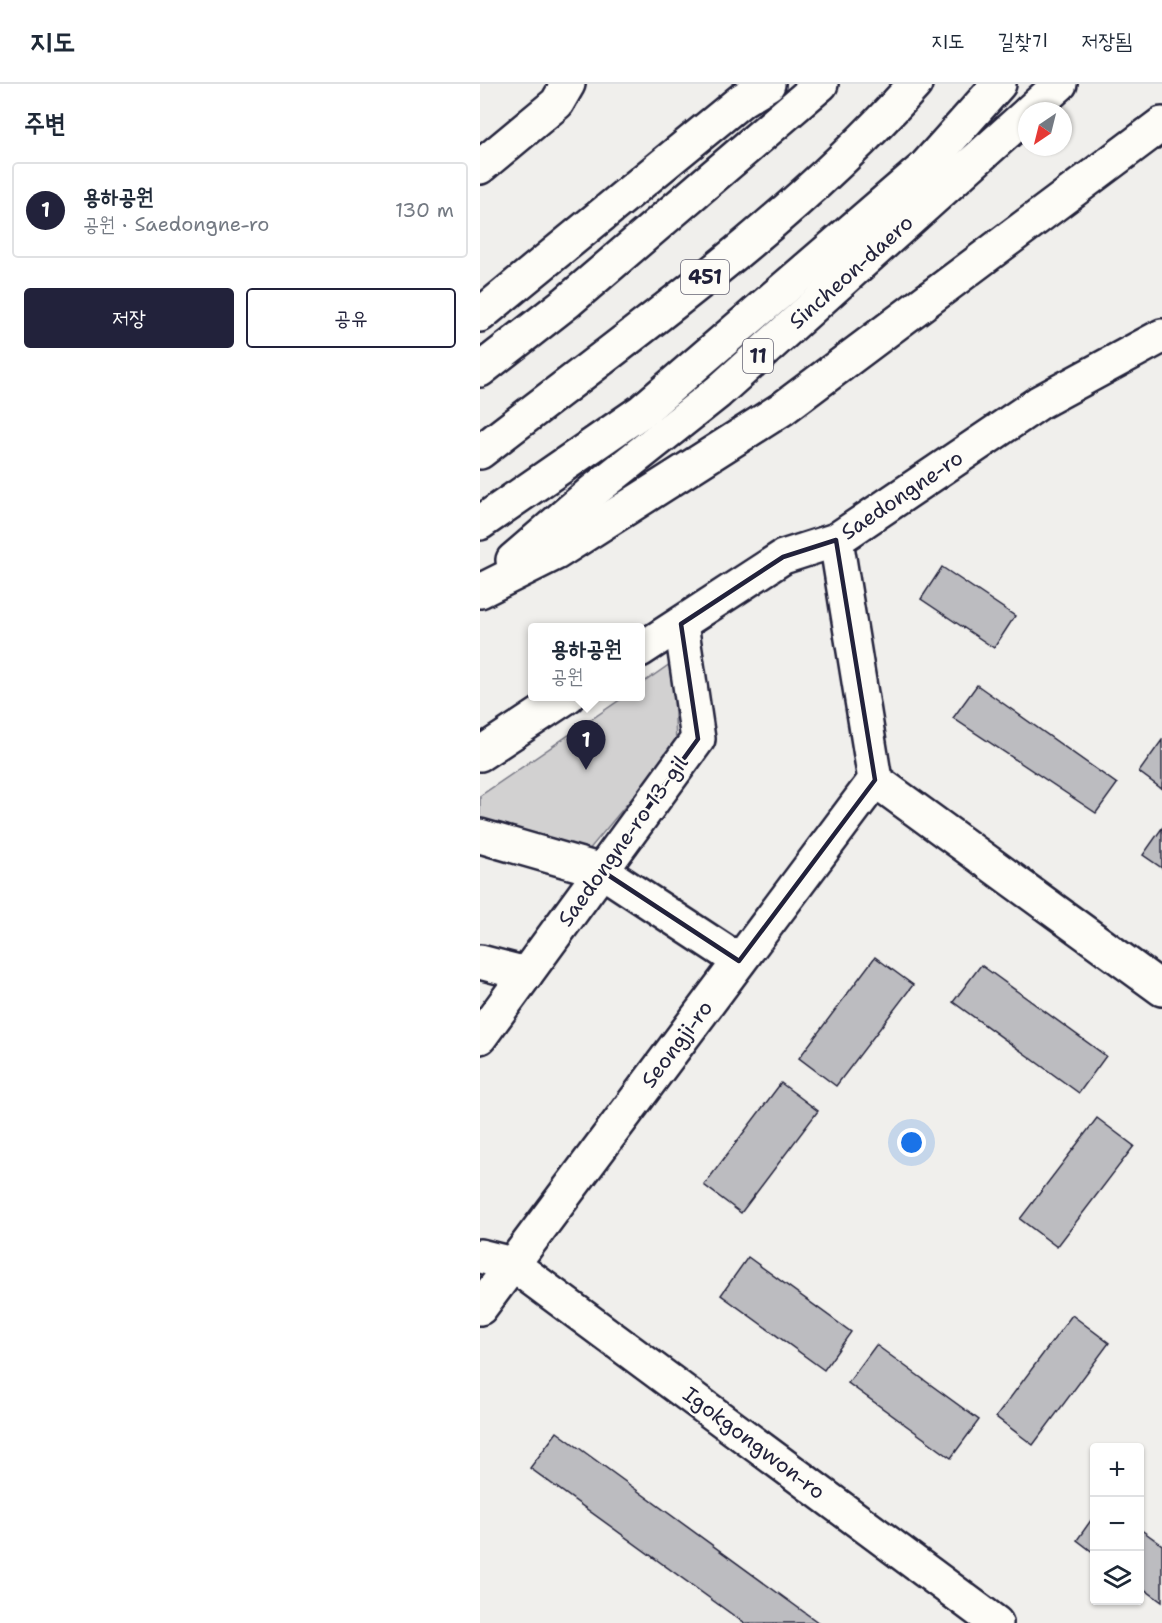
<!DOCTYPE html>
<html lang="ko">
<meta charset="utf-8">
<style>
:root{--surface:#fff;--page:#f6f6f7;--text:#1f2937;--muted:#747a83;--line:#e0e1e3;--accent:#22223b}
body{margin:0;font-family:"Shantell Sans","Poor Story",sans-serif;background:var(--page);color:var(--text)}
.controls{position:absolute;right:18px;bottom:18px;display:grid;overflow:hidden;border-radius:6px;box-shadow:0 2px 4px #0004}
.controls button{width:54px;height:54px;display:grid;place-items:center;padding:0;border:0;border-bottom:2px solid var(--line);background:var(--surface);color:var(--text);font:30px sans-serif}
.compass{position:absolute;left:538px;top:18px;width:54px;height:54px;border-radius:50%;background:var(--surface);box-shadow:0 2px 4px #0004;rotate:215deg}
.you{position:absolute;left:432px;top:1059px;width:21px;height:21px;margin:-15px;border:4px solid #fff;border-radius:50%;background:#1a73e8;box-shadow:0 0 0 9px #1a73e833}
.badge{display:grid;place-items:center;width:39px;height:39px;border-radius:50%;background:var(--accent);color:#fff;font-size:20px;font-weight:700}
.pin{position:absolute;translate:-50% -50px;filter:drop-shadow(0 2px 3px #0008)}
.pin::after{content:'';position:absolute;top:32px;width:21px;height:18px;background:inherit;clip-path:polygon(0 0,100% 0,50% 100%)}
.popup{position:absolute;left:48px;top:539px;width:117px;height:78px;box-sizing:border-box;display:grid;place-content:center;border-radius:6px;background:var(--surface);filter:drop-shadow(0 2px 4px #0005);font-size:20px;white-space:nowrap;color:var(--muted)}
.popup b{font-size:22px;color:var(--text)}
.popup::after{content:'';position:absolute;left:50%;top:100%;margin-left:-12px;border:12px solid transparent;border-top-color:var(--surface)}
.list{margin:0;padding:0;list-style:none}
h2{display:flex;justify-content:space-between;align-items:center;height:78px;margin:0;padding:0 24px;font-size:26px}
h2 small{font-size:20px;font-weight:400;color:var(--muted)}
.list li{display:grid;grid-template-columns:39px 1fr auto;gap:18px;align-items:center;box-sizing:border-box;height:96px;margin:0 12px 12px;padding:0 12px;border:2px solid var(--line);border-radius:6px}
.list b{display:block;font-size:22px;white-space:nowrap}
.list p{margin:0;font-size:20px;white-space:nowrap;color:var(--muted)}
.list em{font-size:20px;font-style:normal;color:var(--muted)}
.actions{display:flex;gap:12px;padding:18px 24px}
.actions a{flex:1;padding:14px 0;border:2px solid var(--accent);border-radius:6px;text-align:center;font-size:21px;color:var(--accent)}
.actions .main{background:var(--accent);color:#fff}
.icon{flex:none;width:33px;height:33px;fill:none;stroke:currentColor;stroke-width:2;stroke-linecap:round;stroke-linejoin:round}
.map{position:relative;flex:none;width:682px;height:1539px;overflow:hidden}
header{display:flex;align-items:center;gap:36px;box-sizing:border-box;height:84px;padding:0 30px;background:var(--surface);border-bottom:2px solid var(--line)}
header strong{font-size:28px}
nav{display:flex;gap:33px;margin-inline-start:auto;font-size:21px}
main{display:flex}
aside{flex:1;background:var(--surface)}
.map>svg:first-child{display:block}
.green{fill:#d2d1d1;stroke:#7a7a86;stroke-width:1.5}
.building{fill:#bcbcc0;stroke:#22223b;stroke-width:1.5}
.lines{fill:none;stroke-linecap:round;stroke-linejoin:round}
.minor-casing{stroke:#22223b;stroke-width:38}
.major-casing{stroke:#22223b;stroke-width:38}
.highway-casing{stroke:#22223b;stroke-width:38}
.minor{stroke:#fdfcf7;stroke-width:33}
.major{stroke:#fdfcf7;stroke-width:33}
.highway{stroke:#fdfcf7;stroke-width:33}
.marked{fill:none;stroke:#22223b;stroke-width:4.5;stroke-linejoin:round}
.labels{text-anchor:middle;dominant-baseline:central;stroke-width:5;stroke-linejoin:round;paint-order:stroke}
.shield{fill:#fdfcf7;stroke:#646373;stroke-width:1.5}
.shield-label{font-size:20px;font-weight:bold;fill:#22223b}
.street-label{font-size:21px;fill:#22223b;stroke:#fdfcf7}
</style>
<header>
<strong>지도</strong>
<nav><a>지도</a><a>길찾기</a><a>저장됨</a></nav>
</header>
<main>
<aside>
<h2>주변<small></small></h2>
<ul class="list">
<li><span class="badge">1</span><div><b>용하공원</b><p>공원 · Saedongne-ro</p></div><em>130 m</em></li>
</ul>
<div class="actions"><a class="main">저장</a><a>공유</a></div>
</aside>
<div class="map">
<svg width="682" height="1539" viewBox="0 0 682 1539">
<rect width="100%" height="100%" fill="#f0efec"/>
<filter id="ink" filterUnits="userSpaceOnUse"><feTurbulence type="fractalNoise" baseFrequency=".0167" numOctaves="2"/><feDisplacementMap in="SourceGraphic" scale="12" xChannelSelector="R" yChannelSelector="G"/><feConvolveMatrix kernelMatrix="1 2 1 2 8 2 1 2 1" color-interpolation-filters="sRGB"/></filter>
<g filter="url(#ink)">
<!-- green -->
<path class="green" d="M193,578L196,661L108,767L0,739V712L144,613L160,612V601Z"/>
<!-- building -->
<g class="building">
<path d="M462,483L535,532L514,564L441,515Z"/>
<path d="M497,601L637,700L616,729L473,634Z"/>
<path d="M682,656V705L659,688Z"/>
<path d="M682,744V784L663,771Z"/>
<path d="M395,873L433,901L356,1002L319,974Z"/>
<path d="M501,881L626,972L599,1009L473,918Z"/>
<path d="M301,999L338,1027L261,1129L224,1101Z"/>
<path d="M617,1034L654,1062L577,1163L540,1135Z"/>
<path d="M268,1173L371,1248L344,1286L241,1211Z"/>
<path d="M592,1231L629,1259L553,1361L516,1333Z"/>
<path d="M396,1261L499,1336L471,1374L368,1299Z"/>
<path d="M77,1348L339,1539H264L50,1384Z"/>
<path d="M614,1432V1469L597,1456Z"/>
<path d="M660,1445L682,1461V1518L660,1502Z"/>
</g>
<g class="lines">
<defs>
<g id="minor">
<path d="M0,83L77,19L88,0"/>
<path d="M160,566L303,473L356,456L560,318L682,252"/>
<path d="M0,670L88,612"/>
<path d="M395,696L682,905"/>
<path d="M0,752L122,787L259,877"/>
<path d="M0,878L46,890"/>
<path d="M0,953L218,655L201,540"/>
<path d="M0,1172L32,1180"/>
</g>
<g id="major">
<path d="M32,1180L516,1539"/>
<path d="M0,1224L395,696L356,456"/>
</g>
<g id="highway">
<path d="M550,27L580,0"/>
<path d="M0,231L262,16L288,0"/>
<path d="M0,286L87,218L341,0"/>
<path d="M0,368C148,253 310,140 435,0"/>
<path d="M0,439L162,327L445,83L519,0"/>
<path d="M33,476L112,408L238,308L547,30"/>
<path d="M0,507L76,469L302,325L682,40"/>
</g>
</defs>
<!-- minor casing -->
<use href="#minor" class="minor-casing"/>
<!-- major casing -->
<use href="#major" class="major-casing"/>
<!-- highway casing -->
<use href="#highway" class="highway-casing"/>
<!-- minor -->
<use href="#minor" class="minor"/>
<!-- major -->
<use href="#major" class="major"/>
<!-- highway -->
<use href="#highway" class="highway"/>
</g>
</g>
<!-- marked area -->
<path class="marked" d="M356,456L395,696L259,877L122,787L218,655L201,540L303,473Z"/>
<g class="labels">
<!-- shield labels -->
<g class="shield">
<rect x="201" y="176" width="48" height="34" rx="4.5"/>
<rect x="263" y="255" width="30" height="34" rx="4.5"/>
</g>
<g class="shield-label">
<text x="225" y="193">451</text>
<text x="278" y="272">11</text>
</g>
<!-- street labels -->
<g class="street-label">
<text transform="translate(371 188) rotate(-42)">Sincheon-daero</text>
<text transform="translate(422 411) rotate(-34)">Saedongne-ro</text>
<text transform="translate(143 757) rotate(-54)">Saedongne-ro 13-gil</text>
<text transform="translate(197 960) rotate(-53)">Seongji-ro</text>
<text transform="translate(274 1359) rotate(37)">Igokgongwon-ro</text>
</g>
</g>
</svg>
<div class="controls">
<button>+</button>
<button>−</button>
<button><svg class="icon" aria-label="layers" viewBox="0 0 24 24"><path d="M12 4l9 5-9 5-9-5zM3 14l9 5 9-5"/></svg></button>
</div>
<svg class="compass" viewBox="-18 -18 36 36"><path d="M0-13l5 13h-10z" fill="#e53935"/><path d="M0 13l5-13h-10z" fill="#747a83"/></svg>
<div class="you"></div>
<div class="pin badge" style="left:106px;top:686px">1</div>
<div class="popup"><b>용하공원</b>공원</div>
</div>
</main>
